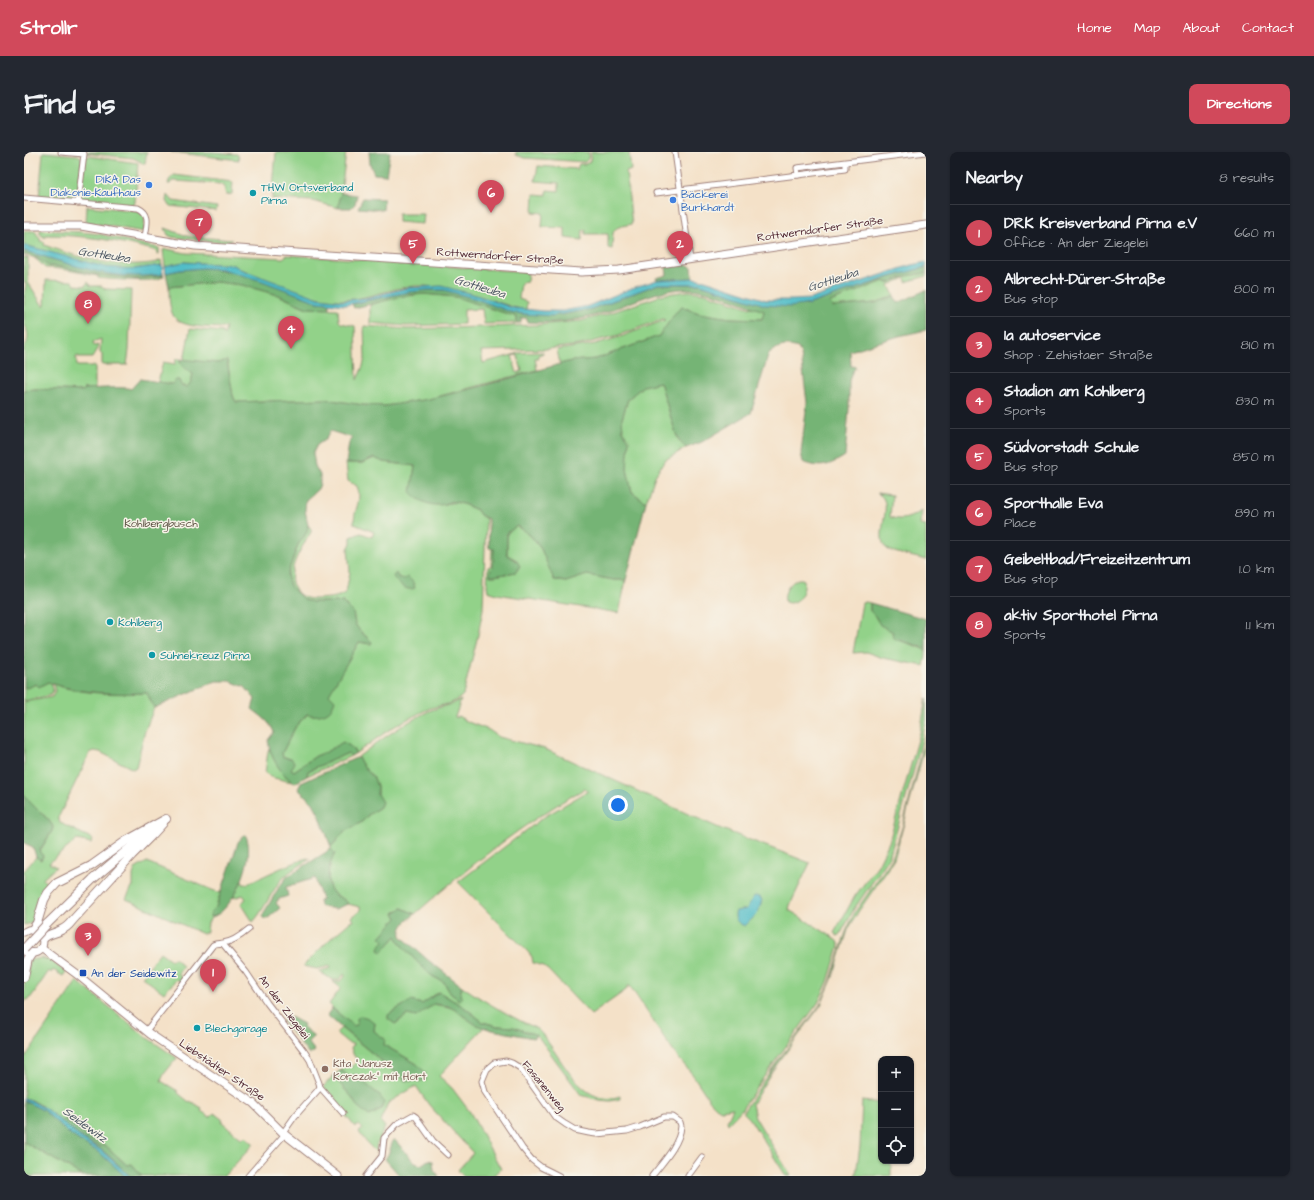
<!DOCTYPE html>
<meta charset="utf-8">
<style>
:root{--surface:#171b24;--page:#242831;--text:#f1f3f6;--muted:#9ea1a6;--line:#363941;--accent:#d1495b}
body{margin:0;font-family:"Architects Daughter",sans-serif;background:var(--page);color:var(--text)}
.controls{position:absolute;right:12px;bottom:12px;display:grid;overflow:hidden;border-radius:8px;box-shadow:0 1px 3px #0004}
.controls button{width:36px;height:36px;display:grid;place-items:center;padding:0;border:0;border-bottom:1px solid var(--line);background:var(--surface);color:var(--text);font:20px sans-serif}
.you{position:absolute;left:594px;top:653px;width:14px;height:14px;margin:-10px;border:3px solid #fff;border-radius:50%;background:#1a73e8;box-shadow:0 0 0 6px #1a73e833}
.badge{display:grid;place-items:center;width:26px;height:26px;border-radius:50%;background:var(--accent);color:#fff;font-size:13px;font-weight:700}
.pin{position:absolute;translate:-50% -33px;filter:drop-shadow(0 1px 2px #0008)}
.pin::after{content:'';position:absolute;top:21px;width:14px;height:12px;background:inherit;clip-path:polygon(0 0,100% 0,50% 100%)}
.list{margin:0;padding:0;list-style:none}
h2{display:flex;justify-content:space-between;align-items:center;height:52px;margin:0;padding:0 16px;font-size:17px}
h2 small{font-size:13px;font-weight:400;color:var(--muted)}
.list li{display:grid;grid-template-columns:26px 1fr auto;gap:12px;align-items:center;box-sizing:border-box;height:56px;padding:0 16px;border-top:1px solid var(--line)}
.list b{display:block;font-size:15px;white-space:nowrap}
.list p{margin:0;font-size:13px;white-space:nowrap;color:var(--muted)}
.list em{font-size:13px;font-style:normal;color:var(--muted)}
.icon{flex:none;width:22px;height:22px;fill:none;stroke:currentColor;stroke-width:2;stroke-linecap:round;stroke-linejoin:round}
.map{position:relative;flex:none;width:902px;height:1024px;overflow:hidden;border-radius:8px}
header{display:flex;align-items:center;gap:24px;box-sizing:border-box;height:56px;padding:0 20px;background:var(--accent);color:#fff}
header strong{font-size:19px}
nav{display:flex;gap:22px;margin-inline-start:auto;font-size:14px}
.intro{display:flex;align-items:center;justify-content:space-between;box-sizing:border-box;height:96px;padding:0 24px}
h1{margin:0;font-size:28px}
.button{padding:10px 18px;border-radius:8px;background:var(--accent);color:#fff;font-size:14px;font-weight:700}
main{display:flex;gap:24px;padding:0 24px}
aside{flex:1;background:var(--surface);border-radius:8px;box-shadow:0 1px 3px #0004}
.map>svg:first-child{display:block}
.green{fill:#92d289;stroke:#6e785a}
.forest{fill:#75b475;stroke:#606a50}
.water{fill:#4ebcc7;stroke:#4c6e79}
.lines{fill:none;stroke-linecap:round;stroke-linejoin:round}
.minor-casing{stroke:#9f807a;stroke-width:7}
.secondary-casing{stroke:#9f807a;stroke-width:9}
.trunk-casing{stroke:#9f807a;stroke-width:10}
.minor{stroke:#fff;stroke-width:5}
.secondary{stroke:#fff;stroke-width:7}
.trunk{stroke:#fff;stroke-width:8}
.trunk-bridge-casing{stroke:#9f807a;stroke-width:10;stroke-linecap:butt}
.trunk-bridge{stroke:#fff;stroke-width:8}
.shop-dot{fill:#3f7fe0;stroke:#f7f3e8;stroke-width:1.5}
.culture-dot{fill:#0f9aa8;stroke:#f7f3e8;stroke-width:1.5}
.transit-dot{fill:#1a4fb4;stroke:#f7f3e8;stroke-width:1.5}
.education-dot{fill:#8d6e63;stroke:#f7f3e8;stroke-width:1.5}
.labels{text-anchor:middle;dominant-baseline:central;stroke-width:3;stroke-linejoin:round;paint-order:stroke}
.shop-label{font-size:11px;fill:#366cbe;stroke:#f7f3e8;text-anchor:end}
.culture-label{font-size:11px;fill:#0d838f;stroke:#f7f3e8;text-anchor:start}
.street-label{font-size:11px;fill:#4a1f2b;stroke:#f7f3e8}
.park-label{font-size:11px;fill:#605547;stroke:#f7f3e8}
.transit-label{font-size:11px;fill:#164399;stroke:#f7f3e8;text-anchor:start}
.education-label{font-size:11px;fill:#785e54;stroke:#f7f3e8;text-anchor:start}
.water-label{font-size:12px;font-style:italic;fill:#4b5662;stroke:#f7f3e8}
</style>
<header>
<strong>Strollr</strong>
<nav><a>Home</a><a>Map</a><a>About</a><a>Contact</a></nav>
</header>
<div class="intro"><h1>Find us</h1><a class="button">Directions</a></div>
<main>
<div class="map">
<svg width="902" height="1024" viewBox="0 0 902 1024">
<rect width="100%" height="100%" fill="#f7f3e8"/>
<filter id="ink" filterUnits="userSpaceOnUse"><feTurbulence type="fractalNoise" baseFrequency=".025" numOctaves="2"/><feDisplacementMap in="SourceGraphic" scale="8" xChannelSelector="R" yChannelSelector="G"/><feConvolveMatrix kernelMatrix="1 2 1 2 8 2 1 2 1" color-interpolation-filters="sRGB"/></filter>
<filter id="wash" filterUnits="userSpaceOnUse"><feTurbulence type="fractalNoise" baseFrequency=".012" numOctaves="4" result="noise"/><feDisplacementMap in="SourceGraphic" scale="16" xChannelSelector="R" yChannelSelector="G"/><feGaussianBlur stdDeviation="0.9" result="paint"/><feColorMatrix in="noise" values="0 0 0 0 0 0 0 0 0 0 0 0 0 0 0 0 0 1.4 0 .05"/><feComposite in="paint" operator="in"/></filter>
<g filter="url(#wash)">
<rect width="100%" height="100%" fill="#f4e1c8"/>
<!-- green -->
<g class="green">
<path d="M19,0L54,3L58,6L53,49L15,45Z"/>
<path d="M50,0H123L121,12H118L117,10L109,6Z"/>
<path d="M147,0H188L213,2L214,3L215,8Z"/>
<path d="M252,0H322L317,41L314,56L289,49L248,47Z"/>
<path d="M492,0H565L564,7L561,10L501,6L492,3Z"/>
<path d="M567,0H605L607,18L602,20L608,72C587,76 589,76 588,97L584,96V82H561L562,78H559L558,88L541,86V76L518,75L519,61L509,60L510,42L523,43V38L535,39V31L511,29L514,14L553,17L555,12H562L566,9Z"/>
<path d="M64,4L114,11L111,50L110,53L56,49L61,6Z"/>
<path d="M150,23L209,30L208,42L202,43L200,35L196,32L151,29H148L146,32H144L145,28Z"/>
<path d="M144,43L149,49L193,55L192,59L146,54L143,49Z"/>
<path d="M63,54L117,59L121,67L120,80L62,70Z"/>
<path d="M374,62H400L399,72L374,70Z"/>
<path d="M141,76L163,84L208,88L204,91H199L148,85L144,83Z"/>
<path d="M16,78L56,80L75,82L135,96V102H133V99C95,89 62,83 21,83V86L16,82Z"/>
<path d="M0,79H11L16,87V89L21,90L20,93C58,107 94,117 134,110V109L137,108L138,113C123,115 107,118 92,117C61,114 31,101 0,93Z"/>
<path d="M143,97L162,101L259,106L263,103L374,110V112L390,113V112L504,120L503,130L497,131L495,147L503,150L502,158C485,155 470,148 452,143C439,140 415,135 401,134C375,132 347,147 320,148C287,150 247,127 216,117L210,113L159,110L141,114L139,98Z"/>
<path d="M0,105L4,106V130L19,154L21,153L22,128L48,129L51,133L61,134L64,130L66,134H78L81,137L107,138L105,198L103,213H78V202L76,201L77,187L69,190L70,194L74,193V197L68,206H55V204L52,205L53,214H71V237H59V239L12,237L0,238V196C8,184 1,177 0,166C0,155 0,142 2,131L0,130Z"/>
<path d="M9,105L18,109L24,114L38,115L75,123L112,127L140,124C133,132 86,127 74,126V124C56,121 39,116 21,116L14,109Z"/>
<path d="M902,121V124L882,130L881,126L865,133L870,144L851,151L808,155L806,150L860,129L864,131L882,124Z"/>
<path d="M193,130L218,133L254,143L283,156L314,157L315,169L317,171L331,174L333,228L339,214L341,206L340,174L383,177L460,175L513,173L557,169L580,163L633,145L635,143L665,139L681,141L726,156L727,155L740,158L739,167L706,166L675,161L658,155L652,161L635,184L572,207L547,209L536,212L533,198L571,192L596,185L641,168L639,167L595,183L556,193L524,197L457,199L459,211L492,202L493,203L488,204L493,221L498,219L493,201L519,200L520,201L514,203V206H511L513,218L405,247L361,254L339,253L301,247L212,250L209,244L203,208L194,211L160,208L166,177L198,180L200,183L202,176C188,175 156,177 149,163C145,155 145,143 145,135Z"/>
<path d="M400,142L432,145L493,165V171L460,172L458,157L440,158V172L382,174L346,171V153C364,147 381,144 400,142Z"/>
<path d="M152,207H156V210L159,215L169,222L167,230L163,235L134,230L139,210L151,212Z"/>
<path d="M636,230L652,282L656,290L662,296L641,308L631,324L622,350L608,340L603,317L604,288L599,279L598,267L604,247L619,234Z"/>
<path d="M350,306L360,310L391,314L390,326L419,353C433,347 440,353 453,358L456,363L462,367L459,457L454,483L439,543C431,552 418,553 407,556C399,559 390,564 382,568C364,577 349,590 332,601L326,594H312L302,600L292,604L270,619L267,617V606L259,605L258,601L272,574L304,542L335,490L346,492L348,490L336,479L331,472L329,460L319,450H289L280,448L266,434L263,423L274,393L283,380L284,373L287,377V380C278,396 256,425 275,442C280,446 285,447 292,447C303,446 313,447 322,440L326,420L324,397L327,391V385L337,381L348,385L350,380L330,372C329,358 339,349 333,334L324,329L322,311H339Z"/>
<path d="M853,341L868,343L866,365C879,370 887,365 898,359L896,373L902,374V408C892,405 874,402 865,398C849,390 866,360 860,348C859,345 856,343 853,341Z"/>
<path d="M492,374L506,383L517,397L531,428L542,430L563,423L590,428H602L595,461L473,442L464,439L463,434L464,415L467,414L468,396L470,397V424L491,420L493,408L483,403V381Z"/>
<path d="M774,427H778L780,428C782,439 774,455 761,450C759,440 765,431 774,427Z"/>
<path d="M842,450L846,451V459L851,464L853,468L869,480V485L871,487L901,497L902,502L900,514L859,506L842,500L829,501L838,451Z"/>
<path d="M24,530L26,531L29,539L27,543L0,549V535C5,536 6,533 10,533C16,532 18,534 24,530Z"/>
<path d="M29,532C59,543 92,542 124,541L130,556L121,579L112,615L109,617L76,600L70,599L66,601L35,664V669L40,673L69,687L67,691L53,688L25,711L32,715L19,727L23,732C15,745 11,756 9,771L0,773V719L12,705L17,707L19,705L16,699L28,679L29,675C25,666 15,660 9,653C5,650 4,646 0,643V550L28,545L31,539Z"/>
<path d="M902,546V569L896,596L865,706L830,757L815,785L810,781L831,744L854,713L865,690L896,581Z"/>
<path d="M437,548L431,565L432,566L434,564L444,570L465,578L475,585L521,597L695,676L786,711L766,753L765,758L807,784L815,791V794L804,830L794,851L746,916L718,957L704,972L703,969L709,956L697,958L692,955L686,949L669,923L651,902L606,834H604L602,838L567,863L524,818L519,814L509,811L508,805L504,800L434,730L520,665L564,639L560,637C499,671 443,716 391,762L378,756L370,761L373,766L357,785L360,789L358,799L372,784L378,794L408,824L420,830L426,841L435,848L438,834C456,847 474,857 493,867C500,871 509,874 514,878C519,882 522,888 526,893C541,914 563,957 596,944V947L586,949L575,948L557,943L513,883L489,875L473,874L459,870L440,855L415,840L398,852L387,849L368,860L371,872L383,863L392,864L410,852C417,854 425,854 432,858C441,864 449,871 460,875L415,924L428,936L446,960L477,1017L472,1022H470L469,1024H439L434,1018L449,1001L405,953L392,934L364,951L356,969L361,975L353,991L352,1000L343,991L335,980L339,977L335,973L331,975L299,935L309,924L326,943L333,954L350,962L357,957L359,953L317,918L324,912L327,915L332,911L334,907L330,904L327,896L329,892L324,891L312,881L317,876L382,929L393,912L360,893L350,879L351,871L333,872L330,875L320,867L305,852L317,836L308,829C315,831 317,830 321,824L320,822L315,828H309L297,821L296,819L307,816L306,814L293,817L279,814L305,788L326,770L330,769L328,765L337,758L336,755L324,752C321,746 314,746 309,741C300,729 305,713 311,701L307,697V695L320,680L338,670L343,664L356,655L353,642V635L350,627L339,614L334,605C357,587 379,572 405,559C415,555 427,553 437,548Z"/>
<path d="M902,584V591L870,707L856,728L834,760L824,778L809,825L797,853L748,919L728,952L731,965L767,1024H762L726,967L719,960L747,918L796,853L806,831L822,780L831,760L868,707L879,673Z"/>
<path d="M245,596C250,609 257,621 268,630L250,626L241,621L244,599Z"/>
<path d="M324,601L327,604L283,624L284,619Z"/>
<path d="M283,706L286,707C277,713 267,718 260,725C247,739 241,757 229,770L217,751L222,747L219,743L209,746L218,728L219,732H223L257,716Z"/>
<path d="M123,710L188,738L194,740L197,739L192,755L186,763L187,766L184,771L183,780L179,782L102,747L109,734V723L111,717Z"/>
<path d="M136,800L147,808L150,806L159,814L154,822L160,827L157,831L153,827L140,841L118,825Z"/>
<path d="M18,806L27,809L42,820L39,824L29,818L27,821L25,819L5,848L3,847L0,851V833L4,819L5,808Z"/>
<path d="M53,829L125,887L153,906L140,922L137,929L154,939V941L165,950L166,949L178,956L177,959L186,965L190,961L199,968L198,970L218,987L221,984L230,992L200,1024H118L108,1012L103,1013L81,993L76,994L42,967L38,970C26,960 15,950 0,946V907Z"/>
<path d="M838,949L857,951V1009H867V1024H830L832,1022L836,994Z"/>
<path d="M0,990L59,1024H0Z"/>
</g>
<!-- forest -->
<g class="forest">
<path d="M345,0H366L362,23L350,22L346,12Z"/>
<path d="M317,41L333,43L331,52L327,56H314Z"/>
<path d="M339,46L360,47L359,58L334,56Z"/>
<path d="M0,99C47,111 90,129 139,122L140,124L112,127L75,123L38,115L24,114L13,106L0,103Z"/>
<path d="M657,111L661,112L668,115L669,126L633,128L632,126L643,123L642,115L657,113Z"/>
<path d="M902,115V121L882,124L864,131L860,129L806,150L808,155L851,151L870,144L874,151L902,138V178L875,184L826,199L827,214L832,215L828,220L825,229V257L821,304C805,314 797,317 779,310L777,301L783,251L777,202L774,196C762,192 755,194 745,201L727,261L678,290L662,296L656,290L652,282L636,230L619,234L604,247L598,267L599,279L605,288L603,317L608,340L622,350L602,428H590L563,423L542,430L530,428L517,397L506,383L493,374L483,381V403L493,409L496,414L492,420L470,424H466V419L469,415L470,397L465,396L464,367L456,363L453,358C446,355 437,350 429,350C426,349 424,351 421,352C408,356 395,349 387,341L391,314L360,310L350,306L339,311H322L325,291L329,286L306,279L302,287L293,293L289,301L291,314L296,323V332L294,337L282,348L281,358L284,373L283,380L274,393L263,423L266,434L280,448L289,450H318L329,460L331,472L336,479L348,490L347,492L335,490L305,542L311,548C310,551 309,554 307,557C303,563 290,565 283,562L272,574L258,601L259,605L267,606L271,611L267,617L270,619L292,604L302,600L319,590L326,594L332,601L327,604L324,601L284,619L283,624L271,631L268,630C255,619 246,605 244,588L250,580C245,569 237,564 228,557L231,547L221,535L206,529H192L130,556L123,541C89,542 56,542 24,530L15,535L12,532L4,536L0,535V238L12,237L59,239V237C68,237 102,234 107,237L116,227L148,232L152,228H155L157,233L163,235L167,230L169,222L159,215L156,210V207L194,211L203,208L209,244L212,250L301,247L339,253L361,254L405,247L458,234L547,209L572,207L635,184L652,160L658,155L675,161L706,166L738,167L740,159C715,151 690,138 664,137C635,136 606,152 579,161C555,169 528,172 503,170V166H497V171H493V165L432,145L421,144L400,142L385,143L330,156L328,152L385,140L403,138H420L452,147L487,160L499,162H541L567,157L634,132H676L713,144L780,153L786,152L863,126Z"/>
<path d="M179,116C219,118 257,136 294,150L305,151V157L283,156L254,143L218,133L193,130L145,135L142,121L156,118Z"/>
<path d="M372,421L374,425L380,427L384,425L389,430L391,436C382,440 373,432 369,424Z"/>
<path d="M846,451L902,467V500L898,495L871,487L869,485V480L856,473L851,464L846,459Z"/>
<path d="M334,605L339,614L350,626L353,635V642L358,650L356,655L343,664L338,670L320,680L307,695L295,662L289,651L274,637L277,631Z"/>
<path d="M0,643C4,646 5,650 9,653C15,660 25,666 29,675L28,679L16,698L19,704L17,708L12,705L9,695L0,691Z"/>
<path d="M221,682C232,702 215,742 200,757C197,761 192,763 187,766L186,763L187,760L192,755L212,697L214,690Z"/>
<path d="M307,697L311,701C305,713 300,729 309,741C314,746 321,746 324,752L311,757L296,754L295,749L298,748L291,726L262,735L264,744L255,747L252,751L256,756L243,767H240L238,764L255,735L263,725Z"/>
<path d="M378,756L391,762C384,768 375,774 377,784L404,808L438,834L436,843L438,846L435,848L426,841L420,830L408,824L397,814L378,794L372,784L358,800L355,798L357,792L360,789L356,785L373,766L370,761Z"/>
<path d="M415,840L440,855L459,870L473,874L489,875L513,883L509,886L468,878L452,873L431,858L424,854L410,852L392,865L383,863L371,872L364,867V863L368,860L387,849L398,852Z"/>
<path d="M308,856L330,874L333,872V867L335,864C342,864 346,867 351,871L350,879L361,887L360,893L393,912L401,920L402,928L396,929H382L320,878L303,863Z"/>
<path d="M262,864L267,865L280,872L279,875L290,884L284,890L291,899L285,903L259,869L260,865Z"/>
<path d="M317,918L326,926L331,922L356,944L360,950L357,957L345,964L333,954L326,943L309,924Z"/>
<path d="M0,949L19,958L42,979L56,989L75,1000L101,1024H59L0,990Z"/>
<path d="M41,967L76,994L81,993L103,1013L108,1012L118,1024H106C96,1015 87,1005 76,997C63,988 48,982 38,970Z"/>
<path d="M370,987L391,1011L397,1013L404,1008L409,1009L410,1018L415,1024H376L361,1007C366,1001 366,995 370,987Z"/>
</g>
<!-- water -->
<g class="water">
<path d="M0,93L81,115L110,117L138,113L139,122C114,126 88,124 63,117C42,112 21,104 0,99Z"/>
<path d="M159,110L210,113L216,117L295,146L319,149L342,146L383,136L417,134L452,143L489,156L519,159H539L564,154L608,136L633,128L669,126L681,128L742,148H768L786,147L884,114L902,110V115L863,126L786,152L766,155L741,153L676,132H634L567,157L528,164L499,162L487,160L452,147L420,138H403L385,140L321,153L294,150L238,129L197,117L179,116L156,118L142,121L141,114Z"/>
<path d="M732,744L736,745L738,748L734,761L721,774C713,771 709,767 712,759L723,757L729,745Z"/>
<path d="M0,946L6,948L22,957L56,985L77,998L106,1024H101L75,1000L56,989L42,979L19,958L0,949Z"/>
</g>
</g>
<g filter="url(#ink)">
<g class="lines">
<defs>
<g id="minor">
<path d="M37,0L60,2L54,51"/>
<path d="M651,0L666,108"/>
<path d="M774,23L821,17V11"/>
<path d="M632,41L774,23L773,16L902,0"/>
<path d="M0,46L114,56C127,62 123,72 121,85"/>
<path d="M199,792L222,820L243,851L280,899L286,908L295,931L296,935L294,938L271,964L259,981"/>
<path d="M122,879L189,793C193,791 195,792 199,791C209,790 218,783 225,777"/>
<path d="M296,935L319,961"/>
<path d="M224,1024L261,982"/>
<path d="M342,1024L358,1004L360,986L373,972L389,963L392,965L409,989L424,1003"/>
<path d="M535,1024L517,1015L508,1008L498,996L461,940L458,929L463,917L470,911L482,909L488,911L496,916L531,965L541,972L551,978L565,981L572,982L603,979L616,975L640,965H649L656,970L657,974C656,992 639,1010 628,1024"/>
<path d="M664,1024L678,1005"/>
</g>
<g id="secondary">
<path d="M0,74H57L171,94L557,120L595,118L902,73"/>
<path d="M0,780C22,767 27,807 3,800"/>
<path d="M17,796L55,824L126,882L229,951L259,981L314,1024"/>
</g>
<g id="trunk">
<path d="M23,772L69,727L122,682"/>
<path d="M8,778L13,771L20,748L24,741L33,731L67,714L102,689L142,667"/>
<path d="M19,787C24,781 31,782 37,778C42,776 45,773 48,769L108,703L129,682L139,671"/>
<path d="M0,825L4,807L8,801"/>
</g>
</defs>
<!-- minor casing -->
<use href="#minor" class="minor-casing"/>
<!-- secondary casing -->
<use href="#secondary" class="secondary-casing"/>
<!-- trunk casing -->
<use href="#trunk" class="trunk-casing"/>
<!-- minor -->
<use href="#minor" class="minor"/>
<!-- secondary -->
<use href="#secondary" class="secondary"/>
<!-- trunk -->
<use href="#trunk" class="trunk"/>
<defs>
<path id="trunk-bridge" d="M0,797L23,772"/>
</defs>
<!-- trunk-bridge casing -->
<use href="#trunk-bridge" class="trunk-bridge-casing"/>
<!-- trunk-bridge -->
<use href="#trunk-bridge" class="trunk-bridge"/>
</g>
</g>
<!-- markers -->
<g class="shop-dot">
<circle cx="125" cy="33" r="4"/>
<circle cx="649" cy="48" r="4"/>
</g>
<g class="culture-dot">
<circle cx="229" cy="41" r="4"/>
<circle cx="86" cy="470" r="4"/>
<circle cx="128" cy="503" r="4"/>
<circle cx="173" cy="876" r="4"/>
</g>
<rect class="transit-dot" x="55" y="817" width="8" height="8" rx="2"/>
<circle class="education-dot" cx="301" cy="917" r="4"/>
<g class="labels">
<!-- shop labels -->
<g class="shop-label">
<text x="117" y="27">DIKA Das<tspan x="117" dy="13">Diakonie-Kaufhaus</tspan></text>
<text x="657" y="42" text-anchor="start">Bäckerei<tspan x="657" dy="13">Burkhardt</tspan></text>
</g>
<!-- culture labels -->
<g class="culture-label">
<text x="237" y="35">THW Ortsverband<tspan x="237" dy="13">Pirna</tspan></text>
<text x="94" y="470">Kohlberg</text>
<text x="136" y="503">Sühnekreuz Pirna</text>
<text x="181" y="876">Blechgarage</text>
</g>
<!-- street labels -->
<g class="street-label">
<text transform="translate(796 77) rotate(-8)">Rottwerndorfer Straße</text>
<text transform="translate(476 104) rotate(4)">Rottwerndorfer Straße</text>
<text transform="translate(260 855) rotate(53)">An der Ziegelei</text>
<text transform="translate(198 918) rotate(34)">Liebstädter Straße</text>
<text transform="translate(520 934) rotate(51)">Fasanenweg</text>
</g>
<!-- park labels -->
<g class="park-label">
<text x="137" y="371">Kohlbergbusch</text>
</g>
<!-- transit labels -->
<g class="transit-label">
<text x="67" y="821">An der Seidewitz</text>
</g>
<!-- education labels -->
<g class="education-label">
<text x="309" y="911">Kita "Janusz<tspan x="309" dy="13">Korczak" mit Hort</tspan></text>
</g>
<!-- water labels -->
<g class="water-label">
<text transform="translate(80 103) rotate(9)">Gottleuba</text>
<text transform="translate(809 128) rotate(-18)">Gottleuba</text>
<text transform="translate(456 135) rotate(17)">Gottleuba</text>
<text transform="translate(61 973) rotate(36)">Seidewitz</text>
</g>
</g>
</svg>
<div class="controls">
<button>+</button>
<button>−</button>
<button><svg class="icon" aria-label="locate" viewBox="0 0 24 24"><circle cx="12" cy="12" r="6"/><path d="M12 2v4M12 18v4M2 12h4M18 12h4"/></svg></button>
</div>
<div class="you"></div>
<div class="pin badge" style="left:189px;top:840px">1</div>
<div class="pin badge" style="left:656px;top:112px">2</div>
<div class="pin badge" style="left:64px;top:804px">3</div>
<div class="pin badge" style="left:267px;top:197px">4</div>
<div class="pin badge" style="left:389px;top:112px">5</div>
<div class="pin badge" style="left:467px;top:61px">6</div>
<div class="pin badge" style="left:175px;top:90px">7</div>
<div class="pin badge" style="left:64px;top:172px">8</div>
</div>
<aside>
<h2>Nearby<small>8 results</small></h2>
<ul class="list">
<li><span class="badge">1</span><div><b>DRK Kreisverband Pirna e.V</b><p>Office · An der Ziegelei</p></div><em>660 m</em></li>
<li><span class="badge">2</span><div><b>Albrecht-Dürer-Straße</b><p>Bus stop</p></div><em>800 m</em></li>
<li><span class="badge">3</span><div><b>1a autoservice</b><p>Shop · Zehistaer Straße</p></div><em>810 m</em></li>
<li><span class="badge">4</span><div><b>Stadion am Kohlberg</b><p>Sports</p></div><em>830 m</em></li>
<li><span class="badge">5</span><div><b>Südvorstadt Schule</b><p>Bus stop</p></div><em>850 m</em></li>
<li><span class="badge">6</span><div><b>Sporthalle Eva</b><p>Place</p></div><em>890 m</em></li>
<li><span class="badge">7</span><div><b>Geibeltbad/Freizeitzentrum</b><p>Bus stop</p></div><em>1.0 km</em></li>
<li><span class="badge">8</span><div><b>aktiv Sporthotel Pirna</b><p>Sports</p></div><em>1.1 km</em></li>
</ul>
</aside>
</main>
